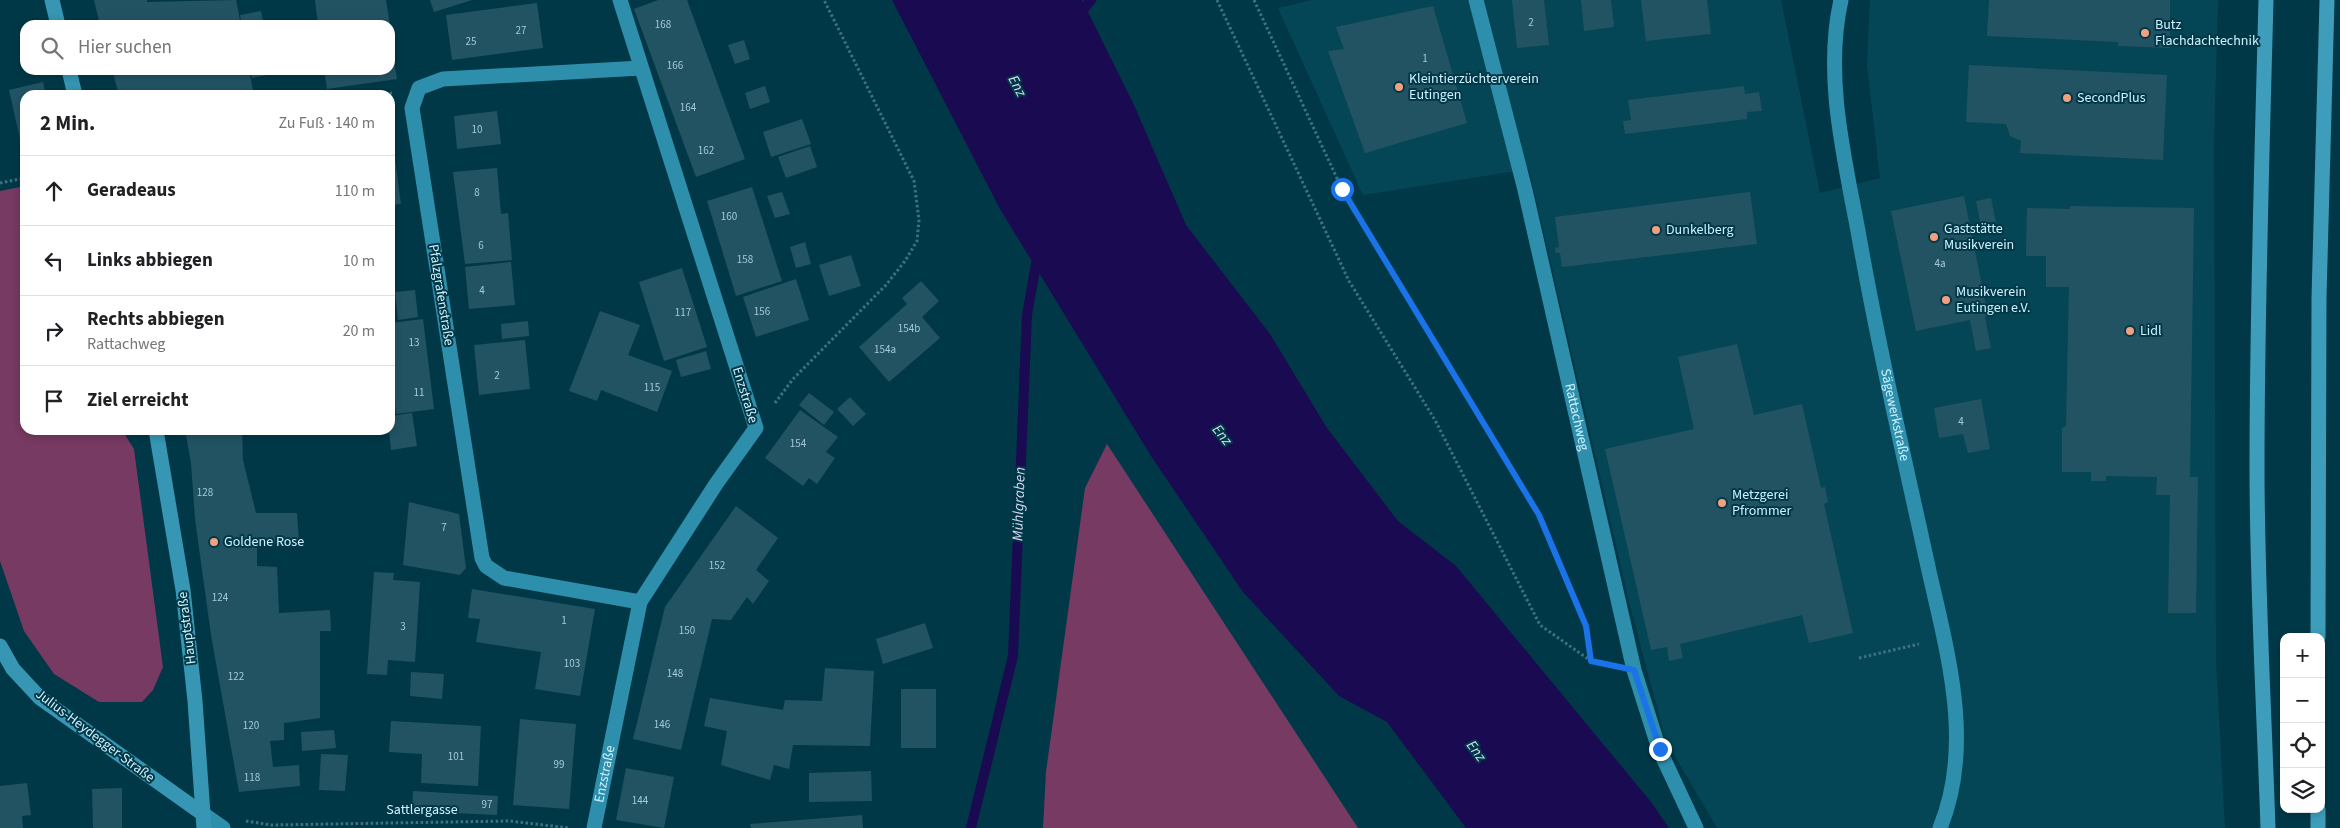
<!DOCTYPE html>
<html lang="de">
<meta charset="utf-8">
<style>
:root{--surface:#fff;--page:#f2f2f2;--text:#202124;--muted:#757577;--line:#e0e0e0}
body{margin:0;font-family:"Source Sans 3",sans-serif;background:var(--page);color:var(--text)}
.controls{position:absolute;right:15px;bottom:15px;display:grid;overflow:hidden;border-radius:10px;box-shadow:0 2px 8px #0003}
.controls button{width:45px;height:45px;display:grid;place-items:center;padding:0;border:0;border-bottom:1px solid var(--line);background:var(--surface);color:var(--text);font:25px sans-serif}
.stop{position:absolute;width:15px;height:15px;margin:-11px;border:4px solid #1a73e8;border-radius:50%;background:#fff}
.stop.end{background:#1a73e8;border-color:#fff;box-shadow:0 1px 5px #0008}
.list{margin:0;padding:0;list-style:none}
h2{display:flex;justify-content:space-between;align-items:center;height:65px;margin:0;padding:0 20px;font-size:21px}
h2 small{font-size:16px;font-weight:400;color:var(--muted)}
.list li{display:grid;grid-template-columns:32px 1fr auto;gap:15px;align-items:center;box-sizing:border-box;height:70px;padding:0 20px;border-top:1px solid var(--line)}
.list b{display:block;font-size:19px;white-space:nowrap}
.list p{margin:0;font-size:16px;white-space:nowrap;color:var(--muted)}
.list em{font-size:16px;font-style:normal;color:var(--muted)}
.icon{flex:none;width:28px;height:28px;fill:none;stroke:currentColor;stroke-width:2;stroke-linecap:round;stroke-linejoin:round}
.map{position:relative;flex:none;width:2340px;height:828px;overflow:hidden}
.search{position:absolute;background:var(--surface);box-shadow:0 2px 8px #0003;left:20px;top:20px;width:375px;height:55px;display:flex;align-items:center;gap:12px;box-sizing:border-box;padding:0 18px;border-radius:15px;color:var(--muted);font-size:19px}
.panel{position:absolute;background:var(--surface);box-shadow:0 2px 8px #0003;left:20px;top:90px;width:375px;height:345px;border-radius:15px}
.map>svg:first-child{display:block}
.built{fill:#054656}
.green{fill:#773a62}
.water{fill:#1a0a52}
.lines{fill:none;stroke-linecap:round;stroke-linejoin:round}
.stream{stroke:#1a0a52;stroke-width:10}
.building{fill:#225363}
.path{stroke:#417180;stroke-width:3;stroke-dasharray:2.5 2.5;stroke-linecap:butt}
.street{stroke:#2e8fac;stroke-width:15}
.secondary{stroke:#3696b3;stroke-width:15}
.primary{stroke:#3e9dba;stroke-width:15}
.route{stroke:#1a73e8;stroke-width:6}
.poi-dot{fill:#f2a080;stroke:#003847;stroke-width:2}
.labels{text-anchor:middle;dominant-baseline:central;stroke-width:4;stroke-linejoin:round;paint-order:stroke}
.number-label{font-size:11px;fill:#a4cad7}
.poi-label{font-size:14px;fill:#d0f1fe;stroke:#003847;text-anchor:start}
.street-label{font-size:14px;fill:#d0f1fe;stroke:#003847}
.water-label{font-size:15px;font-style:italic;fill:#d7d9f3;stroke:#003847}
</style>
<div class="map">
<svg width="2340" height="828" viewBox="0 0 2340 828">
<rect width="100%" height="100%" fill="#003847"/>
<!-- built -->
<path class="built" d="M1312,0H1781L1820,193L1880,178L1867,65L1870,0H2218L2214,144L2216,661L2225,828H1717L1666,741L1631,610L1529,169L1363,195L1278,8Z"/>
<!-- green -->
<g class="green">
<path d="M25,186V430H122L134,449L163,667L153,690L142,702H99L54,674L24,631L0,561V191Z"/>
<path d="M1107,444L1358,828H1043L1046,772L1085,488Z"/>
</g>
<!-- water -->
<path class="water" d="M892,0H1082L1134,105L1186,225L1270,334L1327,428L1398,521L1456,566L1651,802L1669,828H1466L1387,722L1339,696L1243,592L1151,456L1000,209Z"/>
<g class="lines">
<!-- stream -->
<g class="stream">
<path d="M1077,17L1091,0"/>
<path d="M971,828L1013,656L1027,315L1036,264L1040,254"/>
</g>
</g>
<!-- building -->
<g class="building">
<path d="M94,0H147V2L236,0L241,25H100Z"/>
<path d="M315,0H386L390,25H318Z"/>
<path d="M430,0H472L434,12Z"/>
<path d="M658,0H687L745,159L696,177L634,9Z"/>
<path d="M1512,0H1544L1549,45L1517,48Z"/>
<path d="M1581,0H1611L1614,27L1584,31Z"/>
<path d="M1641,0H1707L1711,34L1646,41Z"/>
<path d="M1989,0H2170V48L2118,46V42L1987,36Z"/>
<path d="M537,3L543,48L452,60L446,15Z"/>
<path d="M1433,6L1467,123L1365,153L1328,51L1344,49L1336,27Z"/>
<path d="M261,11L264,25H242L240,15Z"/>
<path d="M390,37L397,79L327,89L324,70H390Z"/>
<path d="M744,40L750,59L735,64L728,45Z"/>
<path d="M1969,65L2167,75L2163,160L2020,153L2021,141L2010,136L2006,124L1966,122Z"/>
<path d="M112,70H249L254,95H119Z"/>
<path d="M250,70H273V74L252,78Z"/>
<path d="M43,82L46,95H25L24,157L9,90Z"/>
<path d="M765,86L770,102L750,109L745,93Z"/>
<path d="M1744,86L1745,94L1759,92L1762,111L1747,112V119L1625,134L1623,121L1631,120L1628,100Z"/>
<path d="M497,111L501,144L457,149L454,116Z"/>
<path d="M802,119L811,144L771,157L763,132Z"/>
<path d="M390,123L401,204L390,205Z"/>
<path d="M810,146L817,167L786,178L778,157Z"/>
<path d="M497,168L501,214L508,213L512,260L465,264L453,172Z"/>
<path d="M752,187L782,281L736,296L707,201Z"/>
<path d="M782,192L790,214L775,218L767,196Z"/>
<path d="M1750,192L1757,244L1562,267L1560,253H1556L1555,248L1559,247L1555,217Z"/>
<path d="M1964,196L1988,316L1985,317L1991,348L1976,351L1970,320L1916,331L1891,211Z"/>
<path d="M1991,198L1997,228L1982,231L1976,201Z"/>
<path d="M2070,206L2194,208L2190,477H2198L2196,613H2168L2170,495H2156L2157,477L2106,476V481H2091V472H2062V428L2066,426L2069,287H2046V256H2026L2027,208L2070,209Z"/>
<path d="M805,242L811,264L796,268L790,247Z"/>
<path d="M851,255L861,286L829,296L819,265Z"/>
<path d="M511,262L515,305L469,309L465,267Z"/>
<path d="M682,268L707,347L664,361L639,282Z"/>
<path d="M796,279L809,320L756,337L743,297Z"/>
<path d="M921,281L939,301L922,317L940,338L889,382L859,347L907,304L902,298Z"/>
<path d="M415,290L418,317L398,320L395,292Z"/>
<path d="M600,311L640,325L628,355L672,371L657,412L601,390L597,401L569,391Z"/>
<path d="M423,319L434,409L396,414L390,365V323Z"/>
<path d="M528,321L529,336L502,339L501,324Z"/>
<path d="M525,340L530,389L479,395L474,345Z"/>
<path d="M1737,344L1754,415L1802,404L1821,488L1825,487L1828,502L1824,504L1853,633L1809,643L1802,615L1680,644L1683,658L1669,661L1667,647L1651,650L1605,449L1694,429L1678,357Z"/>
<path d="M706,351L711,369L681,377L676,360Z"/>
<path d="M809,393L834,412L824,425L799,405Z"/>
<path d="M850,397L866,414L853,426L837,409Z"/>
<path d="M1981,399L1990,449L1968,453L1963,434L1939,438L1934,408Z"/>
<path d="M800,410L838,437L826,452L835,458L817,484L809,478L803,486L765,458Z"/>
<path d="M412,413L417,446L391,450L389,430L390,416Z"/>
<path d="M185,430H242L243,460L256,513H297L299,542L257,545V566L277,567L279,613L330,610L331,631H320V718L284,723V740L270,741L273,767L299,765L300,786L239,792L211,635L195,519L191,463Z"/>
<path d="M409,502L459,514L466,568L460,575L403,565Z"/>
<path d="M736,506L778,538L756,570L769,581L753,604L747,597L731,620L712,619L681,750L633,739L665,607Z"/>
<path d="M374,572L394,573L393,580L420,582L415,662L388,660L387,675L367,674Z"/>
<path d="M472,589L595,609L580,696L535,689L541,652L476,642L480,619L468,618Z"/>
<path d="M925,623L933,648L883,664L876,639Z"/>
<path d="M825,668L874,671L870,746L793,745L789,769L774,765L770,780L721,765L727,731L704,726L710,698L783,710L785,700L822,701Z"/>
<path d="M411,672L444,674L442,699L410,696Z"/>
<rect x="901" y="689" width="35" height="59"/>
<path d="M520,719L576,724L569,809L513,805Z"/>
<path d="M391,721L481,726L478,786L421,783L422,754L389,752Z"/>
<path d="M334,730L336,748L302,751L301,732Z"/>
<path d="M321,754L348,755L345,791L319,790Z"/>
<path d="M626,768L674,777L664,828L616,820Z"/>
<path d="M871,771L872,801L809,802V773Z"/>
<path d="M27,783L31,815L22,816L23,828H0V786Z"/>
<path d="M122,788V828H93L92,789Z"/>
<path d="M413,791L498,796L497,815L412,811Z"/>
<path d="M862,815L863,828H751L750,824Z"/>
</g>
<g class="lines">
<!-- path -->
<g class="path">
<path d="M1217,0L1349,281L1435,420L1540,625L1591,661L1606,664"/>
<path d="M1254,0L1342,189L1539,515L1586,626L1591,660"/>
<path d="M380,95L392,93"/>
<path d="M0,183L25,178"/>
<path d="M775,403L793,379L886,285L905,261L917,241L919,220L914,181L824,0"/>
<path d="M1859,658L1919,644"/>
<path d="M246,821L271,825L510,821L569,828"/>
</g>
<!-- street -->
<g class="street">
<path id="s1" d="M1476,0L1525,190L1634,670L1659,749L1696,828"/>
<path id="s2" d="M1841,0C1824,75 1844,156 1858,231C1878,345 1904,457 1929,571C1948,655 1974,745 1940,828"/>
<path d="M640,602L504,578L486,566L482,558L412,108L419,88L443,79L641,68"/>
<path d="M203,814L223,828"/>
<path id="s3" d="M594,828L640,602L716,484L756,428L620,0"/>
</g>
<!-- secondary -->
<g class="secondary">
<path d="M52,0L58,25"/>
<path d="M69,70L75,95"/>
<path d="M156,430L183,590L195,701L204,828"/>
<path d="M0,646L13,669L40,698L203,814"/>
</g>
<!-- primary -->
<g class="primary">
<path d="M2266,0C2262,155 2257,311 2257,466C2257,587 2264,707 2268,828"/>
<path d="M2318,637L2319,298L2327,0"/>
<path d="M2318,828V809"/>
</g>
</g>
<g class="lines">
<!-- route -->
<path class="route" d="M1342,189L1539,515L1586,626L1591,661L1634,670L1660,749"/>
</g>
<!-- markers -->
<g class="poi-dot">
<circle cx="2145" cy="33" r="5"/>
<circle cx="1399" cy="87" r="5"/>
<circle cx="2067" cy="98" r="5"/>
<circle cx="1656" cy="230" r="5"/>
<circle cx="1934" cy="237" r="5"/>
<circle cx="1946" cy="300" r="5"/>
<circle cx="2130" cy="331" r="5"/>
<circle cx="1722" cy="503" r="5"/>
<circle cx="214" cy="542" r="5"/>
</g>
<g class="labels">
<!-- number labels -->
<g class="number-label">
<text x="1531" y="22">2</text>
<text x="663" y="24">168</text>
<text x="521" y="30">27</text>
<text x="471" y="41">25</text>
<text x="1425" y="58">1</text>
<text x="675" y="65">166</text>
<text x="688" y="107">164</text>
<text x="477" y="129">10</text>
<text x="706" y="150">162</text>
<text x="477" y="192">8</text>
<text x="729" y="216">160</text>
<text x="481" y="245">6</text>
<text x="745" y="259">158</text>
<text x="1940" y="263">4a</text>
<text x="482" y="290">4</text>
<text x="762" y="311">156</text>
<text x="683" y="312">117</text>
<text x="909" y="328">154b</text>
<text x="414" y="342">13</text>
<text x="885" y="349">154a</text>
<text x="497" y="375">2</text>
<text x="652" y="387">115</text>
<text x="419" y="392">11</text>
<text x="1961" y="421">4</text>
<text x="798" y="443">154</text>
<text x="205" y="492">128</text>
<text x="444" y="527">7</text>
<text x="717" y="565">152</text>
<text x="220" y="597">124</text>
<text x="564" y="620">1</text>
<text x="403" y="626">3</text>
<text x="687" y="630">150</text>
<text x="572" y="663">103</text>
<text x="675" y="673">148</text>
<text x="236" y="676">122</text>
<text x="662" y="724">146</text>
<text x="251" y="725">120</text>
<text x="456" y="756">101</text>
<text x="559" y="764">99</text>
<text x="252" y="777">118</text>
<text x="640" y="800">144</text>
<text x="487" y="804">97</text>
</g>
<!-- poi labels -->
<g class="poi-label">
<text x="2155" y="25">Butz<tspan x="2155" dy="16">Flachdachtechnik</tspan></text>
<text x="1409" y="79">Kleintierzüchterverein<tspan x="1409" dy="16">Eutingen</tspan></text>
<text x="2077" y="98">SecondPlus</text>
<text x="1944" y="229">Gaststätte<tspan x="1944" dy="16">Musikverein</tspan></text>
<text x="1666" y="230">Dunkelberg</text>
<text x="1956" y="292">Musikverein<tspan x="1956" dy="16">Eutingen e.V.</tspan></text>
<text x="2140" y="331">Lidl</text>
<text x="1732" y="495">Metzgerei<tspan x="1732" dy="16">Pfrommer</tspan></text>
<text x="224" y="542">Goldene Rose</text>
</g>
<!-- street labels -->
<g class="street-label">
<text transform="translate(441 295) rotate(81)">Pfalzgrafenstraße</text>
<text transform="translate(745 395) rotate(73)">Enzstraße</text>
<text stroke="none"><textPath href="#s2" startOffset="421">Sägewerkstraße</textPath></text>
<text stroke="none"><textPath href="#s1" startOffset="429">Rattachweg</textPath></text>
<text transform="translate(187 628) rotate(-97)">Hauptstraße</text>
<text transform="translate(95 736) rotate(37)">Julius-Heydegger-Straße</text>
<text stroke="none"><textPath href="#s3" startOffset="55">Enzstraße</textPath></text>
<text x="422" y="810">Sattlergasse</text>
</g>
<!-- water labels -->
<g class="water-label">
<text transform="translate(1017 86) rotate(62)">Enz</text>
<text transform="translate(1222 435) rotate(51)">Enz</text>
<text transform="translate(1019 504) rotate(-88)">Mühlgraben</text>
<text transform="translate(1476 751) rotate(53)">Enz</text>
</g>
</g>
</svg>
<div class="controls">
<button>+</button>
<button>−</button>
<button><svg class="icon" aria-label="locate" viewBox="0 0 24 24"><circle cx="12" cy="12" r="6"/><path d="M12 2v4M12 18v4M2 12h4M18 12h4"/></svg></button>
<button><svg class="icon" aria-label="layers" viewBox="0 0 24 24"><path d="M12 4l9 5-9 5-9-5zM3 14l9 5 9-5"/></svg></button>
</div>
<div class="stop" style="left:1342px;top:189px"></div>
<div class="stop end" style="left:1660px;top:749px"></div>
<div class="search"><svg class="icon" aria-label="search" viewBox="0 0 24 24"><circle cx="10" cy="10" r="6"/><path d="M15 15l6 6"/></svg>Hier suchen</div>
<section class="panel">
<h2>2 Min.<small>Zu Fuß · 140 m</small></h2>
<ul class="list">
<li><svg class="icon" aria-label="ahead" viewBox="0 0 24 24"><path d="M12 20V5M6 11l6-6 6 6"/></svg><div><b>Geradeaus</b></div><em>110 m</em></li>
<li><svg class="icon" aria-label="left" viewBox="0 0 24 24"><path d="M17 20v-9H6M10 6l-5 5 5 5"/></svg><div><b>Links abbiegen</b></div><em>10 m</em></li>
<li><svg class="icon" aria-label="right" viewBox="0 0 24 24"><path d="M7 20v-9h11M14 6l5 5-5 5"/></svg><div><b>Rechts abbiegen</b><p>Rattachweg</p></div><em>20 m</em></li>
<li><svg class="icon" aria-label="arrive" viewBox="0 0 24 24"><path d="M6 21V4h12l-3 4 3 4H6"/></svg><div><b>Ziel erreicht</b></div></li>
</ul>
</section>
</div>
